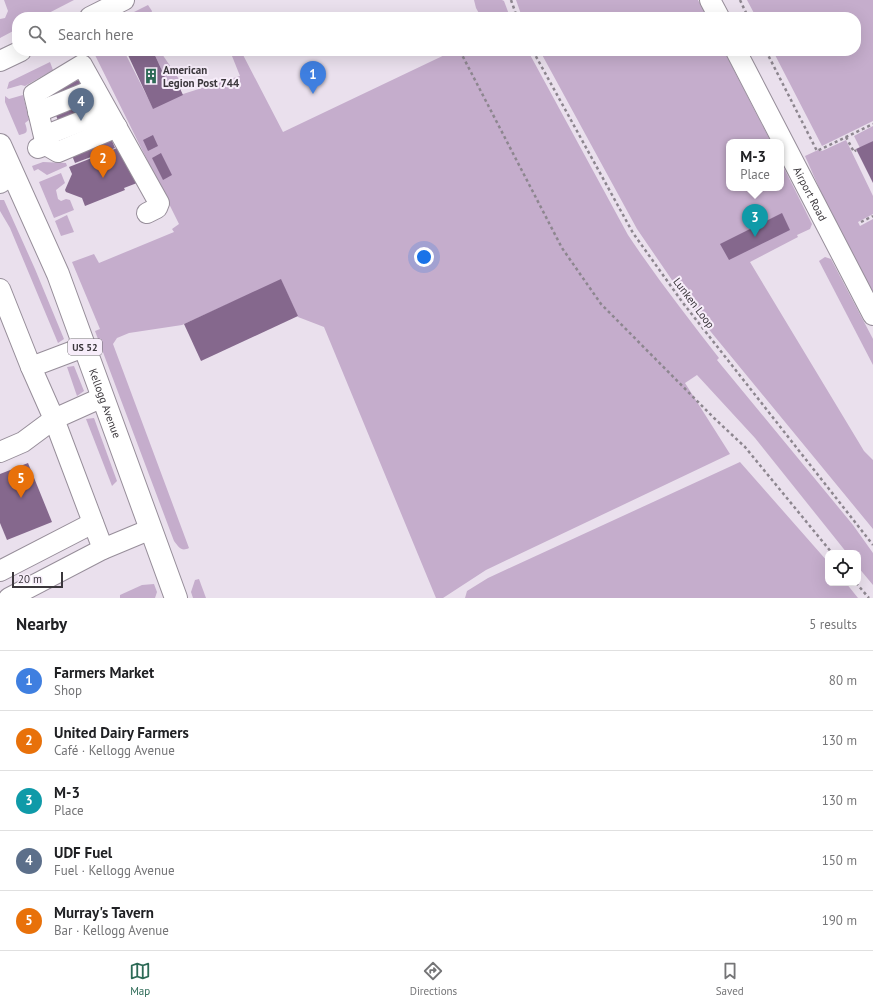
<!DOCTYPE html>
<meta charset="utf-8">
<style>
:root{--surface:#fff;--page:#f6f6f6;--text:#202124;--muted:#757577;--line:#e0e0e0;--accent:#2d6a56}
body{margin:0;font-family:"PT Sans",sans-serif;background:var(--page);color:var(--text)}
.controls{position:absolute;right:12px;bottom:12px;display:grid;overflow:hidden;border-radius:8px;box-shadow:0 4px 16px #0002}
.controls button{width:36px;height:36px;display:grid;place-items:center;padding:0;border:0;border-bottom:1px solid var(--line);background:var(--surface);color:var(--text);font:20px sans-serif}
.scale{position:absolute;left:12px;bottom:10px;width:51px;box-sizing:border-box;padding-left:4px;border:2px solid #3b373c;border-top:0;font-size:11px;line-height:14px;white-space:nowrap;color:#3b373c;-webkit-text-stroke:3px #f7edfa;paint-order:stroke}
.you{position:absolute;left:424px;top:257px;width:14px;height:14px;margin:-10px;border:3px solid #fff;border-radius:50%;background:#1a73e8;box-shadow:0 0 0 6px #1a73e833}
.badge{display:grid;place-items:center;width:26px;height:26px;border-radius:50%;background:var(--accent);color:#fff;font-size:13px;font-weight:700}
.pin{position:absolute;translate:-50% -33px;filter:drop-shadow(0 1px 2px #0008)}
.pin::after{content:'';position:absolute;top:21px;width:14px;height:12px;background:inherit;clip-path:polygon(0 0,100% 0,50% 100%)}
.popup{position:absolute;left:726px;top:139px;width:58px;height:52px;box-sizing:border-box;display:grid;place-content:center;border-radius:8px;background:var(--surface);filter:drop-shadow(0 1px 3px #0005);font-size:13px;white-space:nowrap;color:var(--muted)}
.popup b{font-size:15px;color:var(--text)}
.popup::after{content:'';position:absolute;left:50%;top:100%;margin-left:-8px;border:8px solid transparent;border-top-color:var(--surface)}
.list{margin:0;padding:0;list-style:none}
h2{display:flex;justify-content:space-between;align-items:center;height:52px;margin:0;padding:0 16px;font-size:17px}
h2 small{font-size:13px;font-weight:400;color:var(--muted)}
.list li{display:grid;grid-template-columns:26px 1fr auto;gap:12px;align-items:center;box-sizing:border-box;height:60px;padding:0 16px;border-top:1px solid var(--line)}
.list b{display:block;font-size:15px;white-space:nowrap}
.list p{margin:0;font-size:13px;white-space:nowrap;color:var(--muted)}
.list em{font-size:13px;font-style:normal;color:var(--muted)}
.icon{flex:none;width:22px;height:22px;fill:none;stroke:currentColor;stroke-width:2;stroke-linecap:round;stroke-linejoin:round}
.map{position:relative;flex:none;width:873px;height:598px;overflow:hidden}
.search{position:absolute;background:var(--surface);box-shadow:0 4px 16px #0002;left:12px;right:12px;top:12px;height:44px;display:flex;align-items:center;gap:10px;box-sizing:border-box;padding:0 14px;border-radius:16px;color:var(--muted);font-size:15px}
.sheet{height:352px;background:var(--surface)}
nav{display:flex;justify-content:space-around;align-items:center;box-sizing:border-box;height:56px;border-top:1px solid var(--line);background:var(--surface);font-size:11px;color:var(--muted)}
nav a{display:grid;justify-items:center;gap:2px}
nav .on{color:var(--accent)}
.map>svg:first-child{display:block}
.green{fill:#c5adcc}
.building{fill:#85688d}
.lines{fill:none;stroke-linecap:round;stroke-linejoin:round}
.minor-casing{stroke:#978e9a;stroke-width:22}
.major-casing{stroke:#978e9a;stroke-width:24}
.path{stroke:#8d868f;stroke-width:2.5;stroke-dasharray:3 3;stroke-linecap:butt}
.minor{stroke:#fff;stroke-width:20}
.major{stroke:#fff;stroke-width:22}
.labels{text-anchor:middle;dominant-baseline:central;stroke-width:4;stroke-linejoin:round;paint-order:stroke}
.shield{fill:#f7edfa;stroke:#736e75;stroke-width:1}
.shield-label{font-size:10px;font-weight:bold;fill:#3b373c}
.poi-label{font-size:11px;font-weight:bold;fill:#3b373c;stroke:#f7edfa;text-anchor:start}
.street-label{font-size:11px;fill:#3b373c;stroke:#f7edfa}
</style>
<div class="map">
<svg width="873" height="598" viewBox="0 0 873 598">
<rect width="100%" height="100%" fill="#eae0ed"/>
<!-- green -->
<g class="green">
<path d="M4,0H74L41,17H17V29L0,38V19L5,18L8,11Z"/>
<path d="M474,0H502L504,1L510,17H481L476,8Z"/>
<path d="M516,0H698L707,17H522Z"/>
<path d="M747,0H873V121L822,146L773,51H856V17H756Z"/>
<path d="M148,5L152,11L150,17H124Z"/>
<path d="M93,51H124L153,108L183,94L240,76L230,51H241L283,132L453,51H528L628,235C656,277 688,318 719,358L717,360L853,525L873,553V585L858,567V553H847L755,438L697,375L685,383L730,454L486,570L443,598H436L324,327L298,317L281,280L182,325L129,333L117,338L113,344L189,548C181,552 179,547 174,541L95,331L100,329L72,262L94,254L99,263L174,232L172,229L179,224Z"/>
<path d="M153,51H160L179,79L175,81L174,83L169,86Z"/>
<path d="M540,51H724L771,142H729V188H781V162L812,224L810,229L797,235L798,237L750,262L864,451L873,460V529L711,332L674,283L637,229Z"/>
<path d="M50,62L53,70L25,86L21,85L7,89L9,82Z"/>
<path d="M23,95L29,120L25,123C28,132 28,133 19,135L5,102V96L9,99Z"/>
<path d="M873,126V141L860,148L854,136Z"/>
<path d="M846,140L873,196V214L858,222L860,226L873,219V298L835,224L805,156L818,150L822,151Z"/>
<path d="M43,162L66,163L67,166L47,175L38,169L34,171L32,166Z"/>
<path d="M61,173L65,183L56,190L58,199L61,201L66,199L70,200L74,210L54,218L39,182Z"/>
<path d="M0,200H4L35,269L64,339L58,343L10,228L0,211Z"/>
<path d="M67,215L74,232L61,236L55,221Z"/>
<path d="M825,257L831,259L873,339V365L819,261Z"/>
<path d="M74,366L84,391L77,396L67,367Z"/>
<path d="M94,418L117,481L112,486L86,419Z"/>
<path d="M740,462L828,562V583H846L858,598H465L467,591L488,578Z"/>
<path d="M199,579L206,598H193L191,592L195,580Z"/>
<path d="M154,584L157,592L155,598H120V595L142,585Z"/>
</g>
<!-- building -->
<g class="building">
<path d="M135,51H153L169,86L177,82L183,95L153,109L128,55Z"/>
<path d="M86,77L115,148L75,163L47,93Z"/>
<path d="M153,135L158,146L148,151L143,140Z"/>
<path d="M873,141V183L856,149Z"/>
<path d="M122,146L137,183L124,188L125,190L85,206L82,198L66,192L65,190L72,174L69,167Z"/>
<path d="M161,153L172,175L163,180L152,158Z"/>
<path d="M782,213L790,230L729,260L720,244Z"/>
<path d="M281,279L298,316L201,361L184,324Z"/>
<path d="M28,463L52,522L7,540L0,523V474Z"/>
</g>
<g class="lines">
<defs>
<g id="minor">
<path d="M710,0L719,17"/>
<path d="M90,17L124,0"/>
<path id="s1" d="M736,51L873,315"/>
<path d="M0,61L21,51"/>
<path d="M38,112L95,89"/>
<path d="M44,136L107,111"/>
<path d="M46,145L58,152L117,127"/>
<path d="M38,148L46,145L34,94L82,65L159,203L157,208L147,213"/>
<path d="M0,183L13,174"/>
<path d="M0,289L31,367"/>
<path d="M103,397L54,419L103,549L151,529"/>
<path d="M0,452L23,442L54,419L31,367L84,347"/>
<path d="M0,571L93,523"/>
<path d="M9,598L103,549"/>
</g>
<g id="major">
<path id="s2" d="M0,145L58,274L176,598"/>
</g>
</defs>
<!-- minor casing -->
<use href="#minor" class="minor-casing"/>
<!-- major casing -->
<use href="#major" class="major-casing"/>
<!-- path -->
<g class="path">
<path d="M511,0L517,17"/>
<path d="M740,0L748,17"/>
<path d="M460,51L562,248L601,304L714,418L745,447L832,553"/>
<path d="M533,51L633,233L683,303L873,545"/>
<path d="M766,51L817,151L873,124"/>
<path d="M846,137L854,152L856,150"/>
<path d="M861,222L873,216"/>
<path d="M856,583L869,598"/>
</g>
<!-- minor -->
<use href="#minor" class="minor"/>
<!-- major -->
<use href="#major" class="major"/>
</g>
<!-- icons -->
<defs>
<symbol id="building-bare" viewBox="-9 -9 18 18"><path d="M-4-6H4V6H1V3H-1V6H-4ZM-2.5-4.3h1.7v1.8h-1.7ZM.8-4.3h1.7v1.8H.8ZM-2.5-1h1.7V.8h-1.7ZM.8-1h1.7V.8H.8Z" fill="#2d6a56" stroke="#f7edfa" stroke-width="2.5" paint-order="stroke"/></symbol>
</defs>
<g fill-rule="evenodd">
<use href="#building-bare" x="140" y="65" width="22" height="22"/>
</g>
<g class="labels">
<!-- shield labels -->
<rect class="shield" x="68" y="339" width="34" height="16" rx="3"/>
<g class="shield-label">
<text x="85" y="347">US 52</text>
</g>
<!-- poi labels -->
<g class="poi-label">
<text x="163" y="70">American<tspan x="163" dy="13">Legion Post 744</tspan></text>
</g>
<!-- street labels -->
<g class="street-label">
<text stroke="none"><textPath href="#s1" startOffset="161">Airport Road</textPath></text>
<text transform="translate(694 303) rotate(53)">Lunken Loop</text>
<text stroke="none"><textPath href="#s2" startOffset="279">Kellogg Avenue</textPath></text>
</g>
</g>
</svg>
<div class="controls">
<button><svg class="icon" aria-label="locate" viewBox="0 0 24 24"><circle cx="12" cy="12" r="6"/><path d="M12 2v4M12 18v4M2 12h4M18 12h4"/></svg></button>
</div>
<div class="scale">20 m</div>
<div class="you"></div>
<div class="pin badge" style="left:313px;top:94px;background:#3f7fe0">1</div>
<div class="pin badge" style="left:103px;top:178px;background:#e8710a">2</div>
<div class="pin badge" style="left:755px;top:237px;background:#0f9aa8">3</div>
<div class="popup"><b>M-3</b>Place</div>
<div class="pin badge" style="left:81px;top:121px;background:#5c6f8a">4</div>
<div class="pin badge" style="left:21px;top:498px;background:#e8710a">5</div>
<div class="search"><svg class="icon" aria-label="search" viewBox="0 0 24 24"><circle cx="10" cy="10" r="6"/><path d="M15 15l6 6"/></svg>Search here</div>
</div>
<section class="sheet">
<h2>Nearby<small>5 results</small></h2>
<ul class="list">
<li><span class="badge" style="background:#3f7fe0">1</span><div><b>Farmers Market</b><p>Shop</p></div><em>80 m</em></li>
<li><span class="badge" style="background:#e8710a">2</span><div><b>United Dairy Farmers</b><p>Café · Kellogg Avenue</p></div><em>130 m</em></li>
<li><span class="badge" style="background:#0f9aa8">3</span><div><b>M-3</b><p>Place</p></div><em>130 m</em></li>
<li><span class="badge" style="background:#5c6f8a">4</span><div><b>UDF Fuel</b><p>Fuel · Kellogg Avenue</p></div><em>150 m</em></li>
<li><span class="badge" style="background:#e8710a">5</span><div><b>Murray's Tavern</b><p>Bar · Kellogg Avenue</p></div><em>190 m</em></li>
</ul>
</section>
<nav>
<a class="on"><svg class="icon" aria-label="map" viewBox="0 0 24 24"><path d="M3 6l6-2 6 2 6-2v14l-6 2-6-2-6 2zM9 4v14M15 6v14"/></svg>Map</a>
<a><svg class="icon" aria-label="directions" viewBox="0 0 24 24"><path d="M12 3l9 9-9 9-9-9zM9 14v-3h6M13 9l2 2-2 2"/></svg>Directions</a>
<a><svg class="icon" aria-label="saved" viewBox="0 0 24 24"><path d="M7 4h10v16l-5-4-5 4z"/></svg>Saved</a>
</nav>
